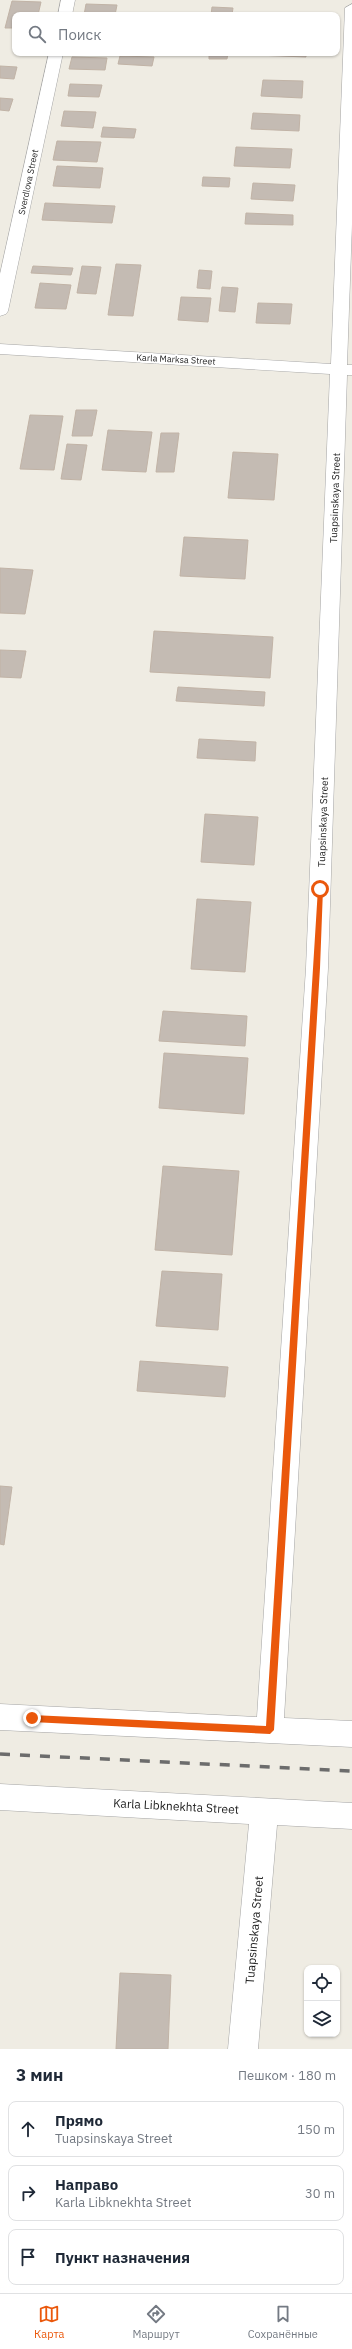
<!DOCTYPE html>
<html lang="ru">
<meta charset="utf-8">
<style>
:root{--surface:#fff;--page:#f2f2f3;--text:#1f2937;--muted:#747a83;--line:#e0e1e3;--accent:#ea580c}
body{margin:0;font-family:"IBM Plex Sans",sans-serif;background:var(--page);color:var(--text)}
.controls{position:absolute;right:12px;bottom:12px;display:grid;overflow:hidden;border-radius:8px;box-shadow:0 1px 3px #0004}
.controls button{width:36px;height:36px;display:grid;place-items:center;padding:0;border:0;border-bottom:1px solid var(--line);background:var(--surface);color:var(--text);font:20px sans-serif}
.stop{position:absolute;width:12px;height:12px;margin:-9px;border:3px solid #ea580c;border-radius:50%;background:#fff}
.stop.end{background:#ea580c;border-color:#fff;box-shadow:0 1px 4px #0008}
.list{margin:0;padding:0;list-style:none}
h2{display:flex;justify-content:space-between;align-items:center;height:52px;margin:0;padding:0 16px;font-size:17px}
h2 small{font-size:13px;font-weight:400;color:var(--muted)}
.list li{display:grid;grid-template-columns:26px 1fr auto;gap:12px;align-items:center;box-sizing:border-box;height:56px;margin:0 8px 8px;padding:0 8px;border:1px solid var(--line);border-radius:8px}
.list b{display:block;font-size:15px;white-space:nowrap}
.list p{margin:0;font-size:13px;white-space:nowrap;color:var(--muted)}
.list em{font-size:13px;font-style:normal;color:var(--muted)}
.icon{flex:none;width:22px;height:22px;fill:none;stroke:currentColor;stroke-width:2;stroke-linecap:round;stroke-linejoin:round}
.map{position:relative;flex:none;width:352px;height:2049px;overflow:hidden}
.search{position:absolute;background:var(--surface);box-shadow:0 1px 3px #0004;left:12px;right:12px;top:12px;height:44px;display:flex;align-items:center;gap:10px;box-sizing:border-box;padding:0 14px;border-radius:8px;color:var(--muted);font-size:15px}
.sheet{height:244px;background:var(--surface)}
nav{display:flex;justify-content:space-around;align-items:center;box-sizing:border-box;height:56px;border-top:1px solid var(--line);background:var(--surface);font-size:11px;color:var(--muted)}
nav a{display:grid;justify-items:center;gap:2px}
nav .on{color:var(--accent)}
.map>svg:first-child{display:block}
.building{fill:#c4bbb3;stroke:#c1b3a6}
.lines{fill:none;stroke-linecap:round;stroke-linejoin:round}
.street-casing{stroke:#a5a5a5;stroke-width:1}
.street{fill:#fff;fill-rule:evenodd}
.rail{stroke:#6c6c6c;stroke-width:3.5;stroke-dasharray:10 10;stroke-linecap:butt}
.route{fill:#ea580c}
.labels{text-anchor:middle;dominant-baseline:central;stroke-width:3.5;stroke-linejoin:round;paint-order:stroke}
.far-street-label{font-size:9px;fill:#1e1e1e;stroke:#fff}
.street-label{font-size:10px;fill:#1e1e1e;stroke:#fff}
.near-street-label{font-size:12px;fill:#1e1e1e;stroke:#fff}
</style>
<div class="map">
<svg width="352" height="2049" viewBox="0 0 352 2049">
<rect width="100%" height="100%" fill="#efece3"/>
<!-- building -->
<g class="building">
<path d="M12,1L41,2L38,15H15V28H5Z"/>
<path d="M86,4L117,5L115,15H84Z"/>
<path d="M212,7L233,8L232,15H211Z"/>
<path d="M209,53H228L227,59H209Z"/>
<path d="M256,53H306V57L256,55Z"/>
<path d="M120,56L154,57L152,66L118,64Z"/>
<path d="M72,57L107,58L105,70L69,69Z"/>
<path d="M0,66L17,67L14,79L0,78Z"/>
<path d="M263,80L303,81L302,98L261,96Z"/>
<path d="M70,84L102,85L99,97L68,96Z"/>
<path d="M0,98L13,99L9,111L0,110Z"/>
<path d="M64,111L96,112L93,128L61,126Z"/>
<path d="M253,113L300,115L299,131L251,129Z"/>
<path d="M103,127L136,129L134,138L101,137Z"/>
<path d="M57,141L101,142L97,162L53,160Z"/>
<path d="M236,147L292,149L290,168L234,166Z"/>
<path d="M57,166L103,168L100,188L53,186Z"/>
<path d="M203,177L230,178L229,187L202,186Z"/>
<path d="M253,183L295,185L293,201L251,199Z"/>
<path d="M45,203L115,206L112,223L42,220Z"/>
<path d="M246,213L293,215V225L245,224Z"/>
<path d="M116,264L141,265L133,316L108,315Z"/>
<path d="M33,266L73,268L71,275L31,273Z"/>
<path d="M82,266L101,267L96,294L77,293Z"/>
<path d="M199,270L212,271L210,289L197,288Z"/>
<path d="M40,283L71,285L66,309L35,308Z"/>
<path d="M222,287L238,288L235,312L219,311Z"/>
<path d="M181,297L211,298L208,322L178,320Z"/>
<path d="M258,303L292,304L290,324L256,323Z"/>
<path d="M76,410H97L92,436H72Z"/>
<path d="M30,415L63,416L54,470L20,469Z"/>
<path d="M108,430L152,432L146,472L102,470Z"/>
<path d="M161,433H179L174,472H156Z"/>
<path d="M67,444L87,445L81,480L61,479Z"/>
<path d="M233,452L278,454L274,500L228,498Z"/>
<path d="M184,537L248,540L245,579L180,576Z"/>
<path d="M0,568L33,570L25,614L0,613Z"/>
<path d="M154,631L273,637L270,678L150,672Z"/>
<path d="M0,650L26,651L21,678L0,677Z"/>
<path d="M178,687L265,692L264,706L176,701Z"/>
<path d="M199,739L256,742L255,761L197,758Z"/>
<path d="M205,814L258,817L254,865L201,862Z"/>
<path d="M197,899L251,902L245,972L191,969Z"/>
<path d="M163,1011L247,1016L245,1046L159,1041Z"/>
<path d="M164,1053L248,1058L244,1114L159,1108Z"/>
<path d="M163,1166L239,1171L232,1255L155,1250Z"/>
<path d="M162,1271L222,1274L218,1330L156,1326Z"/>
<path d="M140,1361L228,1367L225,1397L137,1391Z"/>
<path d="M0,1486L12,1487L4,1545L0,1544Z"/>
<path d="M120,1973L171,1975L168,2049H116Z"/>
</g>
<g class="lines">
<defs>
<g id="street">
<path d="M61,0H75L72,15H58Z"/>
<path d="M352,4V224L347,365H352V375H347L328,968L284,1718L352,1721V1747L0,1730V1704L257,1717L306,968L330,374L0,354V344L331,364L345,8Z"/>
<path d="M49,53H63L8,311L6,314L0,316V274Z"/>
<path d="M0,1784L352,1803V1829L277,1825L258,2049H228L249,1824L0,1810Z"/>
</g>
</defs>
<!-- street casing -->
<use href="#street" class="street-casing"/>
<!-- street -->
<use href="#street" class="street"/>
<!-- rail -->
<path class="rail" d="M0,1754L352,1771"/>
</g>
<!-- route -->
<path class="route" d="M318,888L323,889L320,968L274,1730L270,1734L32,1722L28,1718L32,1715L266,1726Z"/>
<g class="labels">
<!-- far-street labels -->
<g class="far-street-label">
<text transform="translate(28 182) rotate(-78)">Sverdlova Street</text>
<text transform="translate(176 359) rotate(3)">Karla Marksa Street</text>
</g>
<!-- street labels -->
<g class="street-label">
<text transform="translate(335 498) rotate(-88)">Tuapsinskaya Street</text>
<text transform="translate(323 822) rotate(-88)">Tuapsinskaya Street</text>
</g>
<!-- near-street labels -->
<g class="near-street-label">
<text transform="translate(176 1806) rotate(3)">Karla Libknekhta Street</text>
<text transform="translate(254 1930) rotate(-85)">Tuapsinskaya Street</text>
</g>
</g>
</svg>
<div class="controls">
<button><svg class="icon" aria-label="locate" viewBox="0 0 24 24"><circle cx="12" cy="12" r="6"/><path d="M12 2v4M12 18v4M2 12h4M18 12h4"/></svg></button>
<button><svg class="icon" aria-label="layers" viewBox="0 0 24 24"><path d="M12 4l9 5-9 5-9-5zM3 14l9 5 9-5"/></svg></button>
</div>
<div class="stop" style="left:320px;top:889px"></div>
<div class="stop end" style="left:32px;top:1718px"></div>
<div class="search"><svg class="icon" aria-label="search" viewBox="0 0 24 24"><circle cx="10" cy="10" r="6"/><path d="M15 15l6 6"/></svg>Поиск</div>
</div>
<section class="sheet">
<h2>3 мин<small>Пешком · 180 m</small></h2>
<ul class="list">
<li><svg class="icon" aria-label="ahead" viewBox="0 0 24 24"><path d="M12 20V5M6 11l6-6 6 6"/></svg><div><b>Прямо</b><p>Tuapsinskaya Street</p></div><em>150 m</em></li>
<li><svg class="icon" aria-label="right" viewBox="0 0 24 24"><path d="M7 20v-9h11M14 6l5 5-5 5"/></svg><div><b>Направо</b><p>Karla Libknekhta Street</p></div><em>30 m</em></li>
<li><svg class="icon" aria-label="arrive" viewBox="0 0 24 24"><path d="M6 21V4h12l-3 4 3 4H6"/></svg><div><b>Пункт назначения</b></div></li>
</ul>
</section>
<nav>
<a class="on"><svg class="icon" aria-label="map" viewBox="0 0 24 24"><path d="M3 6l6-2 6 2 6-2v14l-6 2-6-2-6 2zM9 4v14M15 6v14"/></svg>Карта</a>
<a><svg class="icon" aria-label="directions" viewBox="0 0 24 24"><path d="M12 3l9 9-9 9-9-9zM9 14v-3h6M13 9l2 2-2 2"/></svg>Маршрут</a>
<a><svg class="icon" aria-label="saved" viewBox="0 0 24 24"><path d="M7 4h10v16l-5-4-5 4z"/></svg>Сохранённые</a>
</nav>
